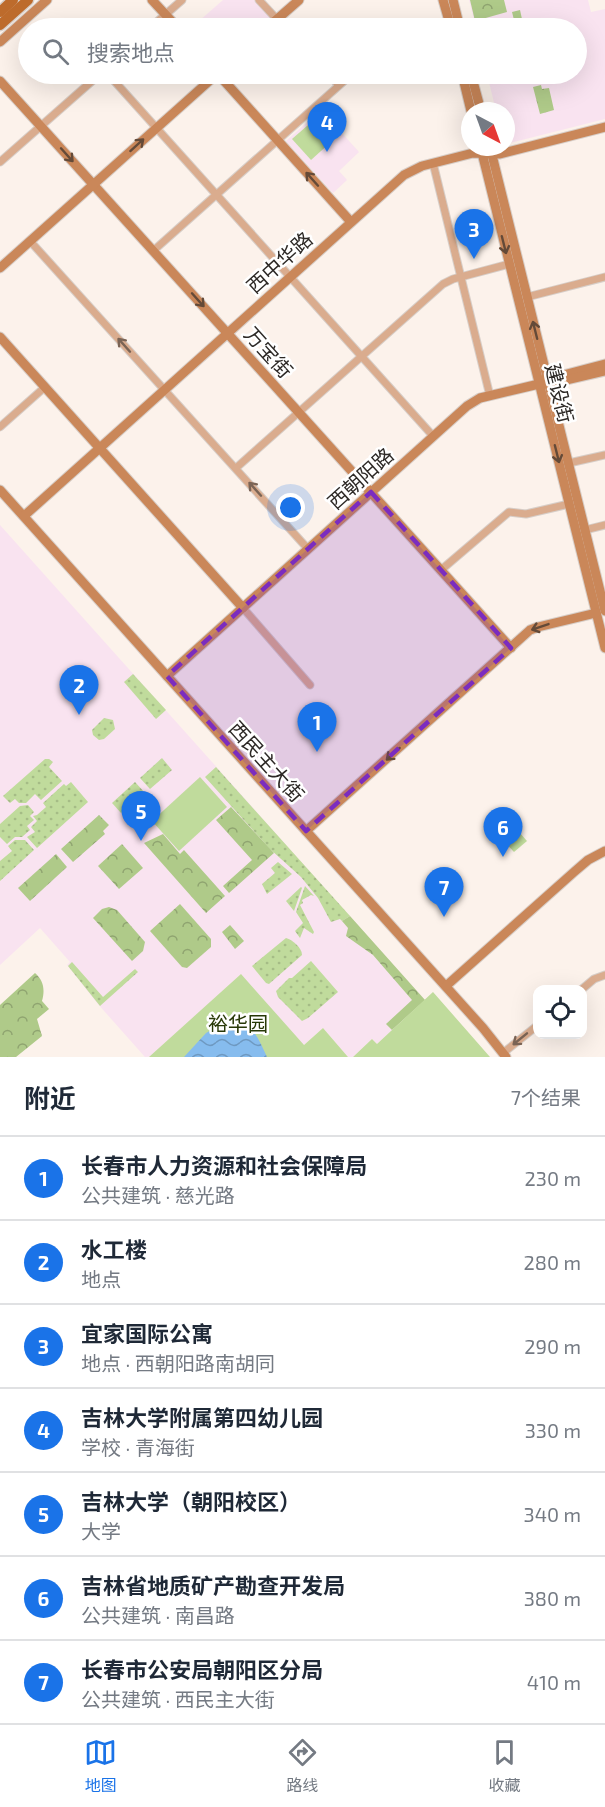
<!DOCTYPE html>
<html lang="zh">
<meta charset="utf-8">
<style>
:root{--surface:#fff;--page:#f6f6f7;--text:#1f2937;--muted:#747a83;--line:#e0e1e3;--accent:#1a73e8}
body{margin:0;font-family:"Exo 2","Noto Sans SC",sans-serif;background:var(--page);color:var(--text)}
.controls{position:absolute;right:18px;bottom:18px;display:grid;overflow:hidden;border-radius:12px;box-shadow:0 6px 24px #0002}
.controls button{width:54px;height:54px;display:grid;place-items:center;padding:0;border:0;border-bottom:2px solid var(--line);background:var(--surface);color:var(--text);font:30px sans-serif}
.compass{position:absolute;left:461px;top:102px;width:54px;height:54px;border-radius:50%;background:var(--surface);box-shadow:0 6px 24px #0002;rotate:139deg}
.you{position:absolute;left:291px;top:508px;width:21px;height:21px;margin:-15px;border:4px solid #fff;border-radius:50%;background:#1a73e8;box-shadow:0 0 0 9px #1a73e833}
.badge{display:grid;place-items:center;width:39px;height:39px;border-radius:50%;background:var(--accent);color:#fff;font-size:20px;font-weight:700}
.pin{position:absolute;translate:-50% -50px;filter:drop-shadow(0 2px 3px #0008)}
.pin::after{content:'';position:absolute;top:32px;width:21px;height:18px;background:inherit;clip-path:polygon(0 0,100% 0,50% 100%)}
.list{margin:0;padding:0;list-style:none}
h2{display:flex;justify-content:space-between;align-items:center;height:78px;margin:0;padding:0 24px;font-size:26px}
h2 small{font-size:20px;font-weight:400;color:var(--muted)}
.list li{display:grid;grid-template-columns:39px 1fr auto;gap:18px;align-items:center;box-sizing:border-box;height:84px;padding:0 24px;border-top:2px solid var(--line)}
.list b{display:block;font-size:22px;white-space:nowrap}
.list p{margin:0;font-size:20px;white-space:nowrap;color:var(--muted)}
.list em{font-size:20px;font-style:normal;color:var(--muted)}
.icon{flex:none;width:33px;height:33px;fill:none;stroke:currentColor;stroke-width:2;stroke-linecap:round;stroke-linejoin:round}
.map{position:relative;flex:none;width:605px;height:1057px;overflow:hidden}
.search{position:absolute;background:var(--surface);box-shadow:0 6px 24px #0002;left:18px;right:18px;top:18px;height:66px;display:flex;align-items:center;gap:15px;box-sizing:border-box;padding:0 21px;border-radius:33px;color:var(--muted);font-size:22px}
.sheet{height:666px;background:var(--surface)}
nav{display:flex;justify-content:space-around;align-items:center;box-sizing:border-box;height:84px;border-top:2px solid var(--line);background:var(--surface);font-size:16px;color:var(--muted)}
nav a{display:grid;justify-items:center;gap:3px}
nav .on{color:var(--accent)}
.map>svg:first-child{display:block}
.education{fill:#f9e3f0}
.grass{fill:url(#grass-dots)}
.forest{fill:url(#forest-crowns)}
.park{fill:#c0db9c}
.water{fill:url(#water-waves)}
.lines{fill:none;stroke-linecap:round;stroke-linejoin:round}
.street-casing{stroke:#d7cec8;stroke-width:9}
.secondary-casing{stroke:#d7cec8;stroke-width:11}
.primary-casing{stroke:#d7cec8;stroke-width:13}
.street{stroke:#daac8e;stroke-width:7}
.secondary{stroke:#ca8759;stroke-width:9}
.primary{stroke:#bd6b2c;stroke-width:10}
.oneway{stroke:#644a38}
.oneway2{stroke:#7b6455}
.marked{fill:#7b2cbf;fill-opacity:0.2;stroke:#7b2cbf;stroke-width:4.5;stroke-dasharray:12 8;stroke-linejoin:round}
.labels{text-anchor:middle;dominant-baseline:central;stroke-width:5;stroke-linejoin:round;paint-order:stroke}
.street-label{font-size:20px;fill:#2d2926;stroke:#fff}
.park-label{font-size:20px;fill:#283908;stroke:#fff}
</style>
<div class="map">
<svg width="605" height="1057" viewBox="0 0 605 1057">
<defs>
<pattern id="grass-dots" width="8" height="8" patternUnits="userSpaceOnUse" patternTransform="scale(1.5)"><rect width="8" height="8" fill="#c0db9c"/><path d="M2 2h.1M6 6h.1" fill="none" stroke="#a5bc86" stroke-width="1.8" stroke-linecap="round"/></pattern>
<pattern id="forest-crowns" width="20" height="18" patternUnits="userSpaceOnUse" patternTransform="scale(1.5)"><rect width="20" height="18" fill="#afca89"/><path d="M2 6a3 3 0 1 1 6 0M12 15a3 3 0 1 1 6 0" fill="none" stroke="#8fa470"/></pattern>
<pattern id="water-waves" width="16" height="10" patternUnits="userSpaceOnUse" patternTransform="scale(1.5)"><rect width="16" height="10" fill="#86bcee"/><path d="M0 5q4-4 8 0t8 0" fill="none" stroke="#6e99c1"/></pattern>
</defs>
<rect width="100%" height="100%" fill="#fcf2eb"/>
<!-- education -->
<g class="education">
<path d="M223,0H254L271,18L259,28H206L199,21Z"/>
<path d="M469,0H588L591,12L605,9V119L506,144V111H496L487,74H576V28H476Z"/>
<path d="M321,110L359,152L339,171L347,180L333,193L286,141Z"/>
<path d="M0,525L425,1000L377,1044L372,1039L353,1057H348L323,1028L304,1045L145,1057L97,1003L67,965L70,962L40,928L0,965Z"/>
</g>
<!-- grass -->
<g class="grass">
<path d="M133,674L166,710L156,719L124,682Z"/>
<path d="M104,718L113,720L115,729L104,739L99,740L93,735L92,730Z"/>
<path d="M162,758L172,770L150,789L140,778Z"/>
<path d="M45,759H49L53,762L49,767L62,781L41,800L35,794L26,803H19L15,799L10,803L3,796Z"/>
<path d="M216,767L350,916L342,921L340,919L331,922L318,898L301,877L270,849L205,777Z"/>
<path d="M71,782L88,802L37,848L27,837L35,832L31,827L37,821L33,816L37,815L46,807L43,803L64,784L66,786Z"/>
<path d="M135,782L145,793L121,813L112,803Z"/>
<path d="M28,805L34,812L30,816L34,820L27,826L30,830L22,837H15L7,844L0,837V824L20,806Z"/>
<path d="M15,840H25L34,850L0,881V861L12,851L8,846Z"/>
<path d="M278,862L292,874L267,894L262,884L275,873L271,868Z"/>
<path d="M305,886L314,896L311,895L302,900L303,903L300,905L314,932L313,934L304,928L300,938L295,931L303,923L296,912Z"/>
<path d="M301,887L302,888L294,911L286,901Z"/>
<path d="M286,938C293,940 302,948 302,955L269,984L266,983L252,966Z"/>
<path d="M311,961L338,992L308,1018L302,1021L278,997L276,991L289,978H292Z"/>
<path d="M72,962L103,997L135,969L138,972L100,1006L68,966Z"/>
</g>
<!-- forest -->
<g class="forest">
<path d="M470,0H504L507,12L475,21Z"/>
<path d="M520,10L524,28H516L512,12Z"/>
<path d="M541,85L542,89L549,88L554,110L540,114L533,87Z"/>
<path d="M231,807L274,853L229,893L223,886L252,860L216,820Z"/>
<path d="M99,815L109,825L103,831L105,834L73,862L61,849Z"/>
<path d="M163,834L180,854L184,850L225,896L206,913L144,843Z"/>
<path d="M122,844L143,868L119,889L98,866Z"/>
<path d="M56,854L67,867L30,901L18,888Z"/>
<path d="M180,904L211,939V947L187,968L182,967L150,931Z"/>
<path d="M109,907L117,910L145,942L143,951L132,961L93,918L102,909Z"/>
<path d="M350,916L425,1000L392,1030L386,1024L412,1000L373,955L346,936L348,928L342,921Z"/>
<path d="M230,925L244,941L235,949L222,932Z"/>
<path d="M35,973C44,981 45,990 42,1001L49,1009L37,1019L42,1036L16,1057H0V1005Z"/>
</g>
<!-- park -->
<g class="park">
<path d="M323,112L341,133L311,160L292,139Z"/>
<path d="M200,777L227,807L179,851L152,821Z"/>
<path d="M506,817L527,841L514,852L493,829Z"/>
<path d="M241,974L304,1045L323,1028L348,1057H149Z"/>
<path d="M433,992L490,1057H353L372,1039L377,1044Z"/>
</g>
<!-- water -->
<path class="water" d="M229,1020C251,1018 259,1040 267,1057H184L206,1033Z"/>
<g class="lines">
<defs>
<g id="street">
<path d="M259,0L285,28"/>
<path d="M150,28L182,0"/>
<path d="M108,74L433,436"/>
<path d="M328,74L339,85"/>
<path d="M0,162L100,74"/>
<path d="M433,163L490,396"/>
<path d="M30,241L308,549"/>
<path d="M153,251L352,74"/>
<path d="M527,297L605,277"/>
<path d="M0,427L45,387"/>
<path d="M569,463L605,455"/>
<path d="M236,468L443,284L453,279L509,264"/>
<path d="M585,530L605,525"/>
<path d="M441,570L509,512L526,514L569,504"/>
<path d="M243,608L310,685"/>
<path d="M581,990L594,979L605,975"/>
<path d="M503,1053L538,1025"/>
</g>
<g id="secondary">
<path d="M152,0L178,28"/>
<path d="M443,0L451,28"/>
<path d="M453,0L460,28"/>
<path d="M267,28L299,0"/>
<path d="M0,42L47,0"/>
<path d="M218,74L351,222"/>
<path d="M462,74L471,111"/>
<path d="M471,74L481,111"/>
<path d="M0,81L511,648"/>
<path d="M490,147L605,611"/>
<path d="M481,149L605,648"/>
<path d="M0,268L217,74"/>
<path d="M0,337L243,608"/>
<path d="M544,380L605,364"/>
<path d="M0,490L483,1028L506,1057"/>
<path d="M24,516L404,175L422,166L473,153L500,154L605,127"/>
<path d="M167,676L467,406L480,398L539,384H549L605,371"/>
<path d="M306,831L530,630L538,627L596,613"/>
<path d="M446,986L574,872L588,860L605,851"/>
</g>
<g id="primary">
<path d="M0,12L13,0"/>
<path d="M0,25L28,0"/>
</g>
</defs>
<!-- street casing -->
<use href="#street" class="street-casing"/>
<!-- secondary casing -->
<use href="#secondary" class="secondary-casing"/>
<!-- primary casing -->
<use href="#primary" class="primary-casing"/>
<!-- street -->
<use href="#street" class="street"/>
<!-- secondary -->
<use href="#secondary" class="secondary"/>
<!-- primary -->
<use href="#primary" class="primary"/>
</g>
<!-- one-way arrows -->
<defs><path id="oneway-shaft" d="M-6 0H5M1.5-3L5.5 0L1.5 3" fill="none" stroke-width="1.6" stroke-linecap="round" stroke-linejoin="round" transform="scale(1.5)"/></defs>
<g class="oneway">
<use href="#oneway-shaft" transform="translate(137 145) rotate(-42)"/>
<use href="#oneway-shaft" transform="translate(67 155) rotate(48)"/>
<use href="#oneway-shaft" transform="translate(312 179) rotate(-132)"/>
<use href="#oneway-shaft" transform="translate(504 245) rotate(76)"/>
<use href="#oneway-shaft" transform="translate(198 300) rotate(48)"/>
<use href="#oneway-shaft" transform="translate(535 330) rotate(-104)"/>
<use href="#oneway-shaft" transform="translate(557 454) rotate(76)"/>
<use href="#oneway-shaft" transform="translate(540 627) rotate(161)"/>
<use href="#oneway-shaft" transform="translate(393 754) rotate(138)"/>
</g>
<g class="oneway2">
<use href="#oneway-shaft" transform="translate(124 345) rotate(-132)"/>
<use href="#oneway-shaft" transform="translate(255 489) rotate(-132)"/>
<use href="#oneway-shaft" transform="translate(520 1039) rotate(141)"/>
</g>
<!-- marked area -->
<path class="marked" d="M371,492L511,648L306,831L167,676Z"/>
<g class="labels">
<!-- street labels -->
<g class="street-label">
<text transform="translate(279 262) rotate(-42)">西中华路</text>
<text transform="translate(269 352) rotate(48)">万宝街</text>
<text transform="translate(560 393) rotate(76)">建设街</text>
<text transform="translate(360 478) rotate(-42)">西朝阳路</text>
<text transform="translate(267 761) rotate(48)">西民主大街</text>
</g>
<!-- park labels -->
<g class="park-label">
<text x="238" y="1023">裕华园</text>
</g>
</g>
</svg>
<div class="controls">
<button><svg class="icon" aria-label="locate" viewBox="0 0 24 24"><circle cx="12" cy="12" r="6"/><path d="M12 2v4M12 18v4M2 12h4M18 12h4"/></svg></button>
</div>
<svg class="compass" viewBox="-18 -18 36 36"><path d="M0-13l5 13h-10z" fill="#e53935"/><path d="M0 13l5-13h-10z" fill="#747a83"/></svg>
<div class="you"></div>
<div class="pin badge" style="left:317px;top:752px">1</div>
<div class="pin badge" style="left:79px;top:715px">2</div>
<div class="pin badge" style="left:474px;top:259px">3</div>
<div class="pin badge" style="left:327px;top:152px">4</div>
<div class="pin badge" style="left:141px;top:841px">5</div>
<div class="pin badge" style="left:503px;top:857px">6</div>
<div class="pin badge" style="left:444px;top:917px">7</div>
<div class="search"><svg class="icon" aria-label="search" viewBox="0 0 24 24"><circle cx="10" cy="10" r="6"/><path d="M15 15l6 6"/></svg>搜索地点</div>
</div>
<section class="sheet">
<h2>附近<small>7个结果</small></h2>
<ul class="list">
<li><span class="badge">1</span><div><b>长春市人力资源和社会保障局</b><p>公共建筑 · 慈光路</p></div><em>230 m</em></li>
<li><span class="badge">2</span><div><b>水工楼</b><p>地点</p></div><em>280 m</em></li>
<li><span class="badge">3</span><div><b>宜家国际公寓</b><p>地点 · 西朝阳路南胡同</p></div><em>290 m</em></li>
<li><span class="badge">4</span><div><b>吉林大学附属第四幼儿园</b><p>学校 · 青海街</p></div><em>330 m</em></li>
<li><span class="badge">5</span><div><b>吉林大学（朝阳校区）</b><p>大学</p></div><em>340 m</em></li>
<li><span class="badge">6</span><div><b>吉林省地质矿产勘查开发局</b><p>公共建筑 · 南昌路</p></div><em>380 m</em></li>
<li><span class="badge">7</span><div><b>长春市公安局朝阳区分局</b><p>公共建筑 · 西民主大街</p></div><em>410 m</em></li>
</ul>
</section>
<nav>
<a class="on"><svg class="icon" aria-label="map" viewBox="0 0 24 24"><path d="M3 6l6-2 6 2 6-2v14l-6 2-6-2-6 2zM9 4v14M15 6v14"/></svg>地图</a>
<a><svg class="icon" aria-label="directions" viewBox="0 0 24 24"><path d="M12 3l9 9-9 9-9-9zM9 14v-3h6M13 9l2 2-2 2"/></svg>路线</a>
<a><svg class="icon" aria-label="saved" viewBox="0 0 24 24"><path d="M7 4h10v16l-5-4-5 4z"/></svg>收藏</a>
</nav>
